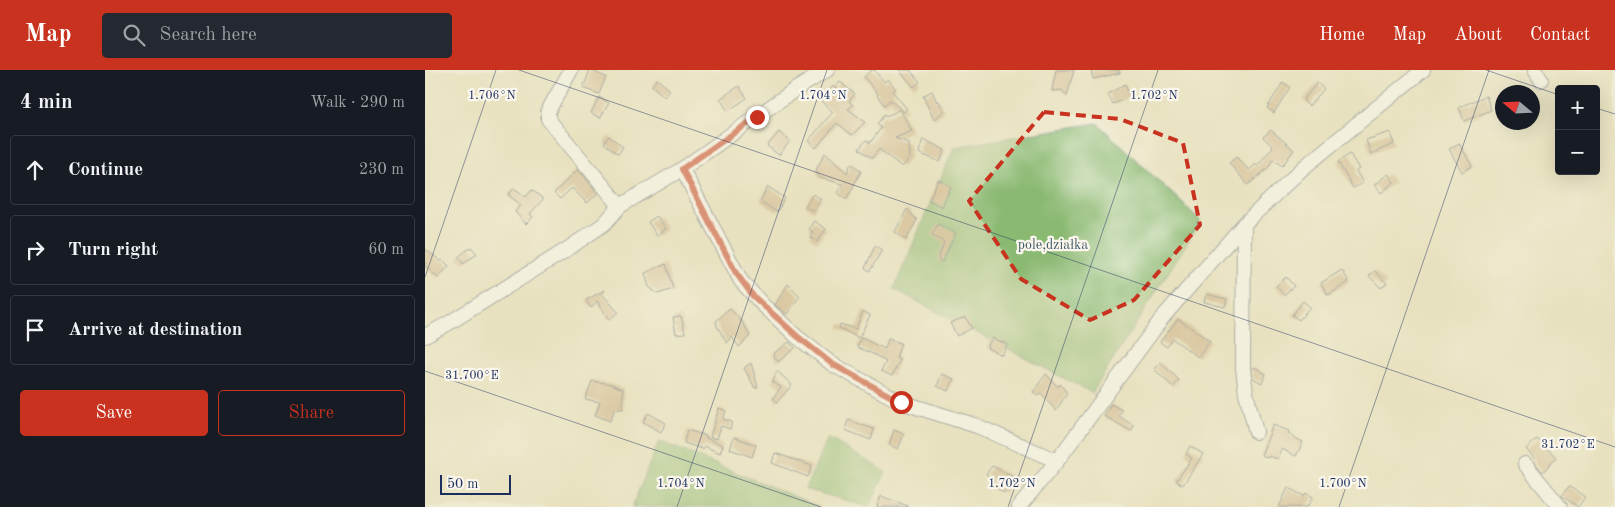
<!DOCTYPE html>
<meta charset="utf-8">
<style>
:root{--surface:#171b24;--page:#242831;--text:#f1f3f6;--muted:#9ea1a6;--line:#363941;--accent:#c8321e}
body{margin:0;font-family:"Old Standard TT",serif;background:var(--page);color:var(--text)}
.controls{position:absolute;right:15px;top:15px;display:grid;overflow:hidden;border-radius:5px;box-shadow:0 5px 20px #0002}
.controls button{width:45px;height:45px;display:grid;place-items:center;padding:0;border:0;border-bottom:1px solid var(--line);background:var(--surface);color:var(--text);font:25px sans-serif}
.compass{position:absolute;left:1070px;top:15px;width:45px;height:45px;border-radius:50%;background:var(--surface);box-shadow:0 5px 20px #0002;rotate:289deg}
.scale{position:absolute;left:15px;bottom:12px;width:71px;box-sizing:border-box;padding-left:5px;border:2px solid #1b2f5e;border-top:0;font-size:14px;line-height:18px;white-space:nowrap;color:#1b2f5e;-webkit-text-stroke:4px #fbf7ec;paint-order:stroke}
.stop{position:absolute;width:15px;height:15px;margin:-11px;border:4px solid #c8321e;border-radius:50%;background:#fff}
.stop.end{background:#c8321e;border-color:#fff;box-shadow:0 1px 5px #0008}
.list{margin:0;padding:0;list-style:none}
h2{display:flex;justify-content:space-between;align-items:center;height:65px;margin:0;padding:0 20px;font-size:21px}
h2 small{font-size:16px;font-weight:400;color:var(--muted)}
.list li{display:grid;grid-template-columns:32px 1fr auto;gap:15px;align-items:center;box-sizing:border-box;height:70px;margin:0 10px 10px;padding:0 10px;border:1px solid var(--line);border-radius:5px}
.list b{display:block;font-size:19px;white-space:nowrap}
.list em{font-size:16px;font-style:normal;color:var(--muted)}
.actions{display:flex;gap:10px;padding:15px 20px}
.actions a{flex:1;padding:11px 0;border:1px solid var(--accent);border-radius:5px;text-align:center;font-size:18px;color:var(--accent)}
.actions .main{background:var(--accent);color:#fff}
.icon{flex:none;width:28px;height:28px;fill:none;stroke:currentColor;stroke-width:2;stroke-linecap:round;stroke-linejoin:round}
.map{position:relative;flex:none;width:1190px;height:437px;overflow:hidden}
header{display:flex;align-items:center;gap:30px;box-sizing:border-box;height:70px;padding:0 25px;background:var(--accent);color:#fff}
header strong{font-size:24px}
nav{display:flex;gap:28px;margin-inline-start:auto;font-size:18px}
.search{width:350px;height:45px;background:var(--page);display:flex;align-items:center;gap:12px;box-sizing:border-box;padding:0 18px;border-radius:5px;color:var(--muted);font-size:19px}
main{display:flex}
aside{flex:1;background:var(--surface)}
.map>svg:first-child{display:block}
.forest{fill:#8ab972;stroke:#527468}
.building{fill:#ccab82}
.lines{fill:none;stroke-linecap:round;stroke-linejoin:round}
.minor-casing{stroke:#636d80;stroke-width:16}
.minor{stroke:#fff;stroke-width:14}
.route{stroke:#c8321e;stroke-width:6}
.marked{fill:none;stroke:#c8321e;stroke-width:4;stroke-dasharray:10 6;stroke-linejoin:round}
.ticks{fill:none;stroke:#1b2f5e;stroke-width:1;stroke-opacity:0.45}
.labels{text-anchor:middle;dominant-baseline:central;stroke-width:4.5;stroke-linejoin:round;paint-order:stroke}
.park-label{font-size:14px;fill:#405a68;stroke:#fbf7ec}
.ticks-label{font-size:12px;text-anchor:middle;fill:#1b2f5e;stroke:#fbf7ec;stroke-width:4.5;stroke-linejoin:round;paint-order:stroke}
</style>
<header>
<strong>Map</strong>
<div class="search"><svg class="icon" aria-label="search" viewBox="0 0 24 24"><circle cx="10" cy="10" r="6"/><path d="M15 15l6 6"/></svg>Search here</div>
<nav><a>Home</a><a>Map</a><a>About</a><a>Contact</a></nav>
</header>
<main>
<aside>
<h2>4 min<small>Walk · 290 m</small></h2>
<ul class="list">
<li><svg class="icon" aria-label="ahead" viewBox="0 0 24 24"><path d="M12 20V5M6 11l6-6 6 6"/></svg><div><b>Continue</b></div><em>230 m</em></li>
<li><svg class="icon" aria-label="right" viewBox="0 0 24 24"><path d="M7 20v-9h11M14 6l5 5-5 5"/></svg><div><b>Turn right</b></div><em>60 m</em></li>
<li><svg class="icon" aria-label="arrive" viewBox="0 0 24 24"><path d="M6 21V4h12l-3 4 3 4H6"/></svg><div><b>Arrive at destination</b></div></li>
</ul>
<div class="actions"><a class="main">Save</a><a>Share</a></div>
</aside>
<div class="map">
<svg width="1190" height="437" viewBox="0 0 1190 437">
<rect width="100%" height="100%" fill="#fbf7ec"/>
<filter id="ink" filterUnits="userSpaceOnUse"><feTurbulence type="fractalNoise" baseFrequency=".02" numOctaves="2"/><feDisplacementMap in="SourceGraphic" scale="10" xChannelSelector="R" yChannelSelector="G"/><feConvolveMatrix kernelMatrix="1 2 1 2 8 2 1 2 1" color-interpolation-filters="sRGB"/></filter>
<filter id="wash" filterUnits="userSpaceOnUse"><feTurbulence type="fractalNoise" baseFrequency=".0096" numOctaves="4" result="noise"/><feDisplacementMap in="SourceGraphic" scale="20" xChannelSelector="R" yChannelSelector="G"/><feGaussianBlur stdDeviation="1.12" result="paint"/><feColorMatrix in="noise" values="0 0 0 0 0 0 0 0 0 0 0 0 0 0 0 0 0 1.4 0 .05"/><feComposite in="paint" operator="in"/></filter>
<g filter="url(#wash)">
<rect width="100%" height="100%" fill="#e8e1bf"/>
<!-- forest -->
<g class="forest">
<path d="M672,53L776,151L667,323L469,219L529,77Z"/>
<path d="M403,368L461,402L444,437L380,419Z"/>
<path d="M234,371L395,437H207Z"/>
</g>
<g id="blocks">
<!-- building -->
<g class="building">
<path d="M165,0L181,7L174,24L158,18Z"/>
<path d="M446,0H449L459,12L463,9L471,19L467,21L482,39L479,42L465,30L459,35L452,25L453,24L439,7Z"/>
<path d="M474,0H485L495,12L489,17Z"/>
<path d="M631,0H649L642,26L637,20L627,21Z"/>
<path d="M666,0H694L695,3L668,9Z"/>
<path d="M232,9L245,20L240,27L227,16Z"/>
<path d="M415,12L430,24L424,31L428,35L423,39L440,52L427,65L412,53L391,78L383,71L408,42L396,31L403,24L402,22L408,16L410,18Z"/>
<path d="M858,12L865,17L849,43L842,38Z"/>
<path d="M892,13L899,19L884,36L878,30Z"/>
<path d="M700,14L705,27L688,34L683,24Z"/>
<path d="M314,16L322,28L303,41L295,29Z"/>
<path d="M507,21L512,32L514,31L519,41L509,50L498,26Z"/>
<path d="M1061,26L1066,40L1039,51L1034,37Z"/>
<path d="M174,27L184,33L175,48L166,43Z"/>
<path d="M475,39L487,61L470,68L484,73L485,88L477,97L454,79L447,88L434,79L441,70L445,73L456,58L452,54L459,45L461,47Z"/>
<path d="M846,60L869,80L857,96L848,89L843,98L823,115L804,93L811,87L824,100L831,94L832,96L848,77L838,67Z"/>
<path d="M354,62L365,71L354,85L342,76Z"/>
<path d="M965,62L969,74L946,84L941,70Z"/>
<path d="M184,66L198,77L193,84L179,73Z"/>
<path d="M498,69L520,80L515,92L494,83Z"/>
<path d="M1034,73L1047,96L1037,102L1024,79Z"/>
<path d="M400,83L422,103L426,93L436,101L422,129L412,123L417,114L395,108L393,105L391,100Z"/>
<path d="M925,84L934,99L931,101L938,113L928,118L913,92Z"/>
<path d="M153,99L173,123L162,133L147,118L135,129L129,123Z"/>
<path d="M963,104L969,112L956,123L949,115Z"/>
<path d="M513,110L526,116L517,137L504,130Z"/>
<path d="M343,117L360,128L352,142L335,131Z"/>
<path d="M89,118L101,127L107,120L118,129L105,144L108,147L101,154L90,142L96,135L83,125Z"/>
<path d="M388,124L396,129L388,141L380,136Z"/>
<path d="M482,139L492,150L481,170L470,162Z"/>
<path d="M232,146L241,159L232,166L223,152Z"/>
<path d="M389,151L401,159L392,172L385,167L388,162L384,159Z"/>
<path d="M513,154L531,163L517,192L513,190L519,172L507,165Z"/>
<path d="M450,176L457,180L445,201L440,198Z"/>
<path d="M46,177L52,184L38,194L33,187Z"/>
<path d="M0,179L16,191L18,190L24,196L13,208L0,196Z"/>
<path d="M241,194L248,219L233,224L224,217L220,203Z"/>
<path d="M917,200L924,212L903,225L896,213Z"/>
<path d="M950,201L962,213L956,218L944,206Z"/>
<path d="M861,207L869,216L859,225L851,216Z"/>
<path d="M363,214L375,226L362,244L350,235Z"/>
<path d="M180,220L177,224L193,242L184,250L172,231L166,238L161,230Z"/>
<path d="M781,224L802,229L800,237L779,232Z"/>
<path d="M878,231L885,237L874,250L867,245Z"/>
<path d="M305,239L318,253L325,266L314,277L307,267L302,273L292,256L291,251Z"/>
<path d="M438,241L445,245L434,268L414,258L415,254L431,259Z"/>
<path d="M256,246L260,263L251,264L248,247Z"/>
<path d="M540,247L547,258L532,266L525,253Z"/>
<path d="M753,249L785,271L773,287L748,269L742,277L735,272Z"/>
<path d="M436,268L460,279L463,269L476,273L471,288L475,290L467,306L456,301L461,292L450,285L432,277Z"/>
<path d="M567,268L582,274L577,285L562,278Z"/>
<path d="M364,272L370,278L353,292L348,284Z"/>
<path d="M735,292L754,310L748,317L729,299Z"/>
<path d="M326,293L333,317L330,318L319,298Z"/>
<path d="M829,297L841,304L837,313L828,308L827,301Z"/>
<path d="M352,301L367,315L352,332L348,328L356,317L347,312Z"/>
<path d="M517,304L529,309L523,321L512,316Z"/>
<path d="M621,304L633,317L635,314L642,323L631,341L616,323L613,326L608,322Z"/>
<path d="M167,311L186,314L198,319V339H190L185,351L170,345L175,332L160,329Z"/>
<path d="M686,334L697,340L694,346L709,356L706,361L679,346Z"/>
<path d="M294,338L301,341L298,349L307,352L305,359L296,356L292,369L285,367Z"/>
<path d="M223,343L241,353L236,362L218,352Z"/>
<path d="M423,350L449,359L446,370L420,360Z"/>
<path d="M848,355L864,361L863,364L878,372L871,386L857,379L853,389L844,386L843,388L836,385Z"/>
<path d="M262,360L282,366L281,368L298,375L295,383L279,376L278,379L259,373Z"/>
<path d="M469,360L479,364L473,379L464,375Z"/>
<path d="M309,367L331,375L327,387L305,379Z"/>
<path d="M1112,369L1131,387L1118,402L1109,392L1111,390L1101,379Z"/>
<path d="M765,376L778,384L758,415L751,411L767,388L761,384Z"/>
<path d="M350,383L387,396L383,407L347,393Z"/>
<path d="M567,396L588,407L579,423L566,415L569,410L561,404Z"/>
<path d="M1144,416L1160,427L1153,437L1137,426Z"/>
<path d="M863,418L879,426L881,423L888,427L882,437H854Z"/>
<path d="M456,426L483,436L482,437H452Z"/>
</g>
</g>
</g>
<g filter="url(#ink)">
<use href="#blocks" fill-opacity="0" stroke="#636d80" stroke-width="1"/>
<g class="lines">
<defs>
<g id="minor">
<path d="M146,0L123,41V49L195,136"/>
<path d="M1110,0L1116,10"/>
<path d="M257,99L316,211L337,234L371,266L407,294L476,332L552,356L632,391"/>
<path d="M819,154L818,298L821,323L831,362"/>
<path d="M0,266L24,253L141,180L179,154L195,136L257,99L368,21L402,0"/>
<path d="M1100,394L1135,437"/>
<path d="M594,437L632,391L738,247L819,154L878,98L998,0"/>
</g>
</defs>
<!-- minor casing -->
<use href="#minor" class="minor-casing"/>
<!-- minor -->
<use href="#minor" class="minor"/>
</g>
</g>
<g class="lines" filter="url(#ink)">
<!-- route -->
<path class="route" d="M332,47L257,99L311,203L328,226L372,266L407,294L476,332"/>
</g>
<!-- marked area -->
<path d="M0 0H1190V437H0ZM619,42L695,49L758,73L775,155L709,230L665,250L596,209L544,131Z" fill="#e8e1bf" fill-opacity=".55" fill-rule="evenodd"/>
<path class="marked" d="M619,42L695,49L758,73L775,155L709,230L665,250L596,209L544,131Z"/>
<!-- ticks -->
<path class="ticks" d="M94,0L1190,377M1061,0L1134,25M1171,38L1190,44M0,207L71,0M0,301L396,437M252,437L402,0M583,437L733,0M914,437L1064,0"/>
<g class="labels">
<!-- park labels -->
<g class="park-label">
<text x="628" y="175">pole,działka</text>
</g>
</g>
<g class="ticks-label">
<text x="67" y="29">1.706°N</text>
<text x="398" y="29">1.704°N</text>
<text x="729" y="29">1.702°N</text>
<text x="47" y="309">31.700°E</text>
<text x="1143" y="378">31.702°E</text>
<text x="256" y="417">1.704°N</text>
<text x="587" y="417">1.702°N</text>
<text x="918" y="417">1.700°N</text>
</g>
</svg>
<div class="controls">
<button>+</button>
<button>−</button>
</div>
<svg class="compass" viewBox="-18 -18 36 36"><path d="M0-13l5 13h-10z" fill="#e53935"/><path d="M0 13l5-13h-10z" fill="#9ea1a6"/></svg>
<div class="scale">50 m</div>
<div class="stop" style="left:476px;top:332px"></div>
<div class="stop end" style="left:332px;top:47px"></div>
</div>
</main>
